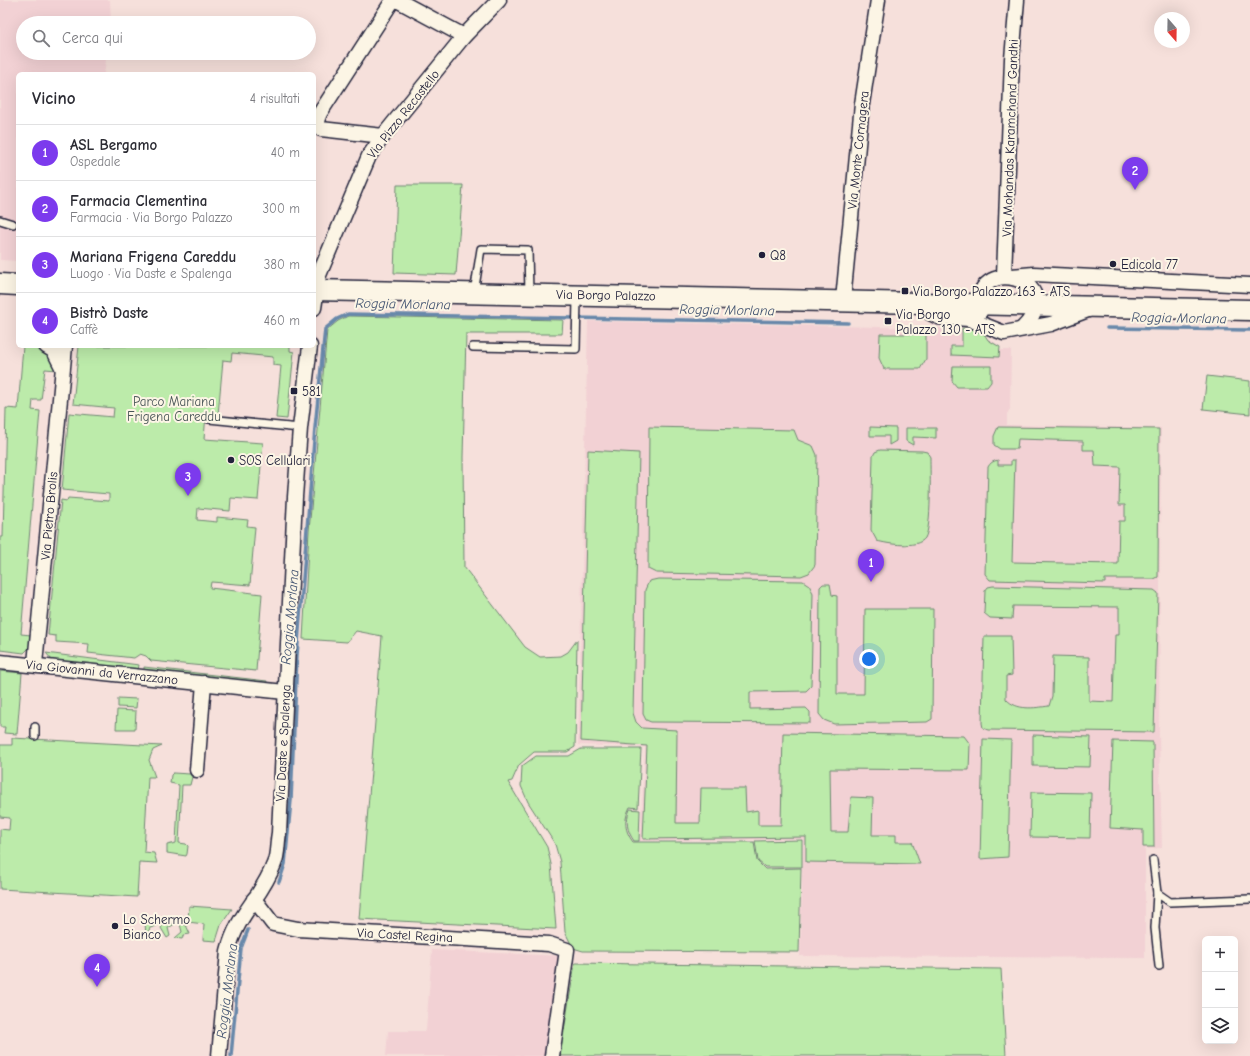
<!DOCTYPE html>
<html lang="it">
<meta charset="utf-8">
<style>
:root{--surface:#fff;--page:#f7f7f7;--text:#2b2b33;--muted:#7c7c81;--line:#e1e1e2;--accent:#7c3aed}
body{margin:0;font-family:"Comic Neue",sans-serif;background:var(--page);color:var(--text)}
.controls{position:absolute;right:12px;bottom:12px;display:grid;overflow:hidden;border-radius:6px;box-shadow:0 4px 16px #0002}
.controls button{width:36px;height:36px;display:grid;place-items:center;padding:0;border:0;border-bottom:1px solid var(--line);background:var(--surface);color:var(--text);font:20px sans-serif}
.compass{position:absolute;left:1154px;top:12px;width:36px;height:36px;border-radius:50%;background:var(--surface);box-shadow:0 4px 16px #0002;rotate:160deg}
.you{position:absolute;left:869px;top:659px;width:14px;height:14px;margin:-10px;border:3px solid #fff;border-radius:50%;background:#1a73e8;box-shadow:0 0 0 6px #1a73e833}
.badge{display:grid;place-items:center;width:26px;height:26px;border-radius:50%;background:var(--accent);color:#fff;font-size:13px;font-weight:700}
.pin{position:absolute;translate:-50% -33px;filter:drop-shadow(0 1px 2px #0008)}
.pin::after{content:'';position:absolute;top:21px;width:14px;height:12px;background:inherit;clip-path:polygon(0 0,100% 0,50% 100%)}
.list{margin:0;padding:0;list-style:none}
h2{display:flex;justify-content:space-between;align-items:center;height:52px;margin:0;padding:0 16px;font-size:17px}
h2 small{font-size:13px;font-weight:400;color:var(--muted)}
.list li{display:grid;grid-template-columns:26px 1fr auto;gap:12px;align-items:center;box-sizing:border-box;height:56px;padding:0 16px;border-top:1px solid var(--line)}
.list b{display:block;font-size:15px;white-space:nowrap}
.list p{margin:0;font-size:13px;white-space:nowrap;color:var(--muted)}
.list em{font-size:13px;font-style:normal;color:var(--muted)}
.icon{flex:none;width:22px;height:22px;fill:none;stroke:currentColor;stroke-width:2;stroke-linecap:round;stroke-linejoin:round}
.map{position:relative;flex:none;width:1250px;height:1056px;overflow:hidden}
.search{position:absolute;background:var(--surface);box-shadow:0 4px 16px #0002;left:16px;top:16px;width:300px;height:44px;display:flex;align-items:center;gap:10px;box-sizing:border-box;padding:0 14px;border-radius:22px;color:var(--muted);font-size:15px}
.panel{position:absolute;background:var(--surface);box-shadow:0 4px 16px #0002;left:16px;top:72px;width:300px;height:276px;border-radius:6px}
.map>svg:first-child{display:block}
.built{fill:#f2d1d4}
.green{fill:#bcebaa;stroke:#6f8672}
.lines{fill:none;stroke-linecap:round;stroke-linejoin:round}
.stream{stroke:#6788aa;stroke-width:3.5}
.service-casing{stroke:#22223b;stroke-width:10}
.minor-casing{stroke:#22223b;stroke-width:17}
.secondary-casing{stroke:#22223b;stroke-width:23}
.service{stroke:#fcf5e5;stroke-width:7}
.minor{stroke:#fcf5e5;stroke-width:14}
.secondary{stroke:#fcf5e5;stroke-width:20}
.poi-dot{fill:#22223b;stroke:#fcf5e5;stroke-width:1.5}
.labels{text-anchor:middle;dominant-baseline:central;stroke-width:4;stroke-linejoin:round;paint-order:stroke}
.street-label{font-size:13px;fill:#22223b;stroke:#fcf5e5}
.poi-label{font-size:13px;fill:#22223b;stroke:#fcf5e5;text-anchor:start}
.park-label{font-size:13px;fill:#485457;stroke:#fcf5e5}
.water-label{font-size:14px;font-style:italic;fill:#445572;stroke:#fcf5e5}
</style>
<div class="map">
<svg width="1250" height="1056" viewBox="0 0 1250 1056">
<rect width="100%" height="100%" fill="#f6e0db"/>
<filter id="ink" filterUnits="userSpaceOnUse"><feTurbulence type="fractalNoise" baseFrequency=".025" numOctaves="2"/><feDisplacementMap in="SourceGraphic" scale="8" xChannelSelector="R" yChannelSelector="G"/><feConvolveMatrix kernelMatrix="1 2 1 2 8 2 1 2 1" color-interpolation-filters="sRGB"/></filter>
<g filter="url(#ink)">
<!-- built -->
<g class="built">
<path d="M0,0H110L111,23H23V53H107L104,74H18V261L0,260Z"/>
<path d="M588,321L981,329L985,337L997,344L1000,347V350H1011L1010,409L1007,414V425L1161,428L1159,735L1162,848L1145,849V958L800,956L803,839L640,841L645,747L578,745Z"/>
<path d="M432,950L562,956L544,1056H386L388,1031H426Z"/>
</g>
<!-- green -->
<g class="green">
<path d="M397,185H463L456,275L394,273Z"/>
<path d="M348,316L563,320L562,334H466L463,457L464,567L525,647L540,657L561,656L568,652L577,640L575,747L567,752H534L519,765L512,781L508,782L547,847L551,864L556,929L359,919L382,636L356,631L347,642L303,639L309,531L327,330L338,321Z"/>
<path d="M962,328L981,329L988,340L1000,347L999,357L951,355V346H962Z"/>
<path d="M880,334H926V359L920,369H884L879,358Z"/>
<path d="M23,346C44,346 49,351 57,370L45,369L41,400H33L32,410L40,411L21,634L31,635L30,647L24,653L0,650V537H3L6,408L18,409Z"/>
<path d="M79,346H290V351L294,352L287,419L276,418L281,366L273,365V357L232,353L231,361L223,360L218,415L206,414L204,439L263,443L258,500L231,498L230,511L198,508L197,520L217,522V517L248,520L247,526L255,527L250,585L211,582L210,588L262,594L256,671L151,661L146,656L140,654L134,658L88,653L89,644L56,642V636L48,635L61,500L67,501L68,498L109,501V494L62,490L69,413L113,417L114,408L73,404Z"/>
<path d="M953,366H991V382L987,387H957L952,381Z"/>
<path d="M1207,376L1250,381V414L1203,409Z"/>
<path d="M649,427L794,430L798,440L813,446L817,455L815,565L809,573L801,576L656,573L648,569Z"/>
<path d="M870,427L896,428V441L889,445V436H870Z"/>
<path d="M998,427L1159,429L1158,577L1154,579H1105V583L990,580L985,574L988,467C990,463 993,461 998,460V465H1011V460H1015L1012,562L1118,564L1119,521H1125V505H1119L1120,467L1095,466L1094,450H1083V441L1018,439L1017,449H1000L994,445V436Z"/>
<path d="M906,428H936V438L913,437V445L906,441Z"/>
<path d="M588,450L639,453L633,713L636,722L642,728L677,730L676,823H700L701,788H745L746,812L758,810V825H781L783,733L964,736L970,744L969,770L830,769L831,832H848L851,797L873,798L872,835H896V842H912L920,864L806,862V837L643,839L647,746L581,741Z"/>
<path d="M880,450L922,451L927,452L930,457C930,473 932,526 925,538C917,549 888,544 877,541L871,530L873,456L875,452Z"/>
<path d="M658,579L803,581L809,585L813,593L811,686L806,691L750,692V709L806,708L810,712V723L651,722L646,720L643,714L645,590L649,581Z"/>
<path d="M823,584H830L832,595L837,596V694H864L865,609H933L932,719L927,722L834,724L824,720L819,714L820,587Z"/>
<path d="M993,586L1154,590L1158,593L1154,732L988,730L983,728L982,723L984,636H1011L1012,675L1006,676V699C1017,711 1034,708 1049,706L1052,696L1053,656L1089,657V701L1113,702L1115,635H1119V607L1013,606L1012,619L990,618L984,613L985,591L988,587Z"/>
<path d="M46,653L139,665L138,670L52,660Z"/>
<path d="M144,667L267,681L266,684L144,671Z"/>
<path d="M0,671L22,673L17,734L4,733L5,727H0Z"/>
<path d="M118,698L137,699L136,708L118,707Z"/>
<path d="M117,710L136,711L135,729H116Z"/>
<path d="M1033,735L1091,737L1090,767L1033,766Z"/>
<path d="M12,738L162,746L153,750L149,760L155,777H148L144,852L154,853L157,863L139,862L137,897L0,889V829L9,830L10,818L0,817V745H12Z"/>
<path d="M983,739L1011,740L1008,857L980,859Z"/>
<path d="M1113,741L1153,742L1154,847H1143V830L1110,828Z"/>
<path d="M581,749H641L638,808L630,807C623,821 625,831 633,842H754L757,861L765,869L801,868L799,952L583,951L573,948L565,932L560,862L555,844L528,802L521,786L522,766L536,756H569Z"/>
<path d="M173,773L190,774L192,777L190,785H182L179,843L186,844L188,846L187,854L186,856L167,853V845L176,843L179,785L170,783L171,775Z"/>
<path d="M1031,792L1091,793L1090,838L1030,837Z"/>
<path d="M630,809L640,810L639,841H634C627,831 625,821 630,809Z"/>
<path d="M802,840V867H765L758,861L755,841Z"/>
<path d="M189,906L232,909L221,925L216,941L203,940L204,924L188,922Z"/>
<path d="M145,922L158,923L157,926L150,928L146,937Z"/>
<path d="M164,923L175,924L168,928L170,936L167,938L161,928Z"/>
<path d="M180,924L186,925L190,934L184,935L182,939L175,938L182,932Z"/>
<path d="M575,963L1001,969L1006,1056H560Z"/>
</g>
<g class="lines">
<!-- stream -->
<g class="stream">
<path d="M1107,328L1250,330"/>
<path d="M279,882L285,864L291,800L297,655L315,428L325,329L337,319L348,314L848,323"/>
<path d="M231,1056L241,948L248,930"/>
</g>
<defs>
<g id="service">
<path d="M0,220L13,224"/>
<path d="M474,293L481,249L528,250L529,294"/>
<path d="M473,347L576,349L577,298"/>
<path d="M209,419L300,428"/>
<path d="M35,736V727"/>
<path d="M1153,860L1157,893L1170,902L1250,899"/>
<path d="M1157,893L1155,928L1159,966"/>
</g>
<g id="minor">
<path d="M397,0L464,36"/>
<path d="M383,136L321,129C315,124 317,120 320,113L393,0"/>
<path d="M1004,276L1012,59L1017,0"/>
<path d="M1011,276L1034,274L1250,285"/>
<path d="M843,300L862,104L878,0"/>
<path d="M923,303L930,313L938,317L969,319L1004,333L1051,324L1088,310"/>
<path d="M314,308L319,275L369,156L383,136L464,36L499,0"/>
<path d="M980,312C969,252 1072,278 1022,329"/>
<path d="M46,346L54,351L62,367"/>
<path d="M0,662L285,692"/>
<path d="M35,664L65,346"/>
<path d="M197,770L204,683"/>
<path d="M254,899L273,924L298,929L549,944L567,950L552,1056"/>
<path d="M219,1056L228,951C237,914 262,897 274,864C278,855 277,843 279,833L295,497L300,428L310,346"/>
</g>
<g id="secondary">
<path d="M0,284L18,285"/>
<path d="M314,290L1250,310"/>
</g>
</defs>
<!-- service casing -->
<use href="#service" class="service-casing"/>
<!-- minor casing -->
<use href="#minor" class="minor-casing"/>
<!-- secondary casing -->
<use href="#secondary" class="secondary-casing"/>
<!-- service -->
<use href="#service" class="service"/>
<!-- minor -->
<use href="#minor" class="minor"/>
<!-- secondary -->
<use href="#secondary" class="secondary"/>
</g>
</g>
<!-- markers -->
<g class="poi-dot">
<circle cx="762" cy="255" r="4"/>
<circle cx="1113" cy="264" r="4"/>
<rect x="901" y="287" width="8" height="8" rx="2"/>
<rect x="884" y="317" width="8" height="8" rx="2"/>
<rect x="290" y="387" width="8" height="8" rx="2"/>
<circle cx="231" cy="460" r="4"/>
<circle cx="115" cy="926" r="4"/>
</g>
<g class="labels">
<!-- street labels -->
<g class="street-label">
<text transform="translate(403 114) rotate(-52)">Via Pizzo Recastello</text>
<text transform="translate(1010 138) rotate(-88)">Via Mohandas Karamchand Gandhi</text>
<text transform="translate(858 150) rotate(-84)">Via Monte Cornagera</text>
<text transform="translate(606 295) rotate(1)">Via Borgo Palazzo</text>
<text transform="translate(49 516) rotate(-85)">Via Pietro Brolis</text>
<text transform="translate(102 672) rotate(6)">Via Giovanni da Verrazzano</text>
<text transform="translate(283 743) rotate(-87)">Via Daste e Spalenga</text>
<text transform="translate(405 935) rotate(3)">Via Castel Regina</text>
</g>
<!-- poi labels -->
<g class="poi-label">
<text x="770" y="255">Q8</text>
<text x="1121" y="264">Edicola 77</text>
<text x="913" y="291">Via Borgo Palazzo 163 - ATS</text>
<text x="896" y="314">Via Borgo<tspan x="896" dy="15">Palazzo 130 - ATS</tspan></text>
<text x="302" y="391">581</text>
<text x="239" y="460">SOS Cellulari</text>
<text x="123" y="919">Lo Schermo<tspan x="123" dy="15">Bianco</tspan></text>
</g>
<!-- park labels -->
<g class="park-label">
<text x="174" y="401">Parco Mariana<tspan x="174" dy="15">Frigena Careddu</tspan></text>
</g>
<!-- water labels -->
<g class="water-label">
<text transform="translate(403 304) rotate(1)">Roggia Morlana</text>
<text transform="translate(727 310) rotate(1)">Roggia Morlana</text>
<text transform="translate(1179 318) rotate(1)">Roggia Morlana</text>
<text transform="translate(290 617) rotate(-85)">Roggia Morlana</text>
<text transform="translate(227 991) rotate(-83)">Roggia Morlana</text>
</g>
</g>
</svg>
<div class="controls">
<button>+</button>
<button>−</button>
<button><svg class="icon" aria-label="layers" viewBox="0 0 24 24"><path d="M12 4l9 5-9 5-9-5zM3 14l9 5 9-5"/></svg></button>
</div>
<svg class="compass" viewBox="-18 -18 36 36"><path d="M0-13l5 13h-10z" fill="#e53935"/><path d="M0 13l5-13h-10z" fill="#7c7c81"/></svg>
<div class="you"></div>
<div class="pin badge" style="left:871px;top:582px">1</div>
<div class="pin badge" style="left:1135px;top:190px">2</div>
<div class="pin badge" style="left:188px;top:496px">3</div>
<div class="pin badge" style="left:97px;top:987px">4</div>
<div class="search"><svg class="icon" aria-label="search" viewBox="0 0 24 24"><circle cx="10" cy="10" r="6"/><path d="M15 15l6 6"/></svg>Cerca qui</div>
<section class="panel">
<h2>Vicino<small>4 risultati</small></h2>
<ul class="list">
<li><span class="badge">1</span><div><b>ASL Bergamo</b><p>Ospedale</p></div><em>40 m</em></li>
<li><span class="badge">2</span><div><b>Farmacia Clementina</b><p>Farmacia · Via Borgo Palazzo</p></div><em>300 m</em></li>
<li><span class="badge">3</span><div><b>Mariana Frigena Careddu</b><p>Luogo · Via Daste e Spalenga</p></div><em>380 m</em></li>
<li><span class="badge">4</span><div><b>Bistrò Daste</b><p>Caffè</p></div><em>460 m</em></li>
</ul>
</section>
</div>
